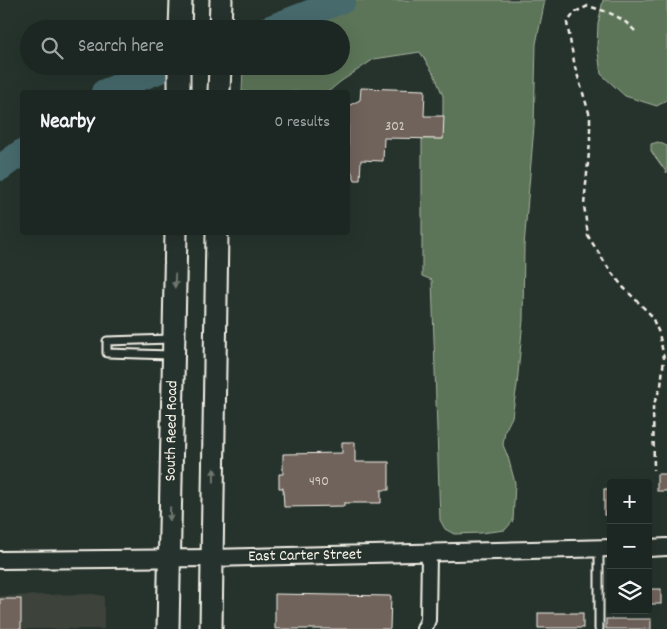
<!DOCTYPE html>
<meta charset="utf-8">
<style>
:root{--surface:#1c2622;--page:#29322f;--text:#f1f3f6;--muted:#a0a5a5;--line:#3a4340}
body{margin:0;font-family:Dekko,sans-serif;background:var(--page);color:var(--text)}
.controls{position:absolute;right:15px;bottom:15px;display:grid;overflow:hidden;border-radius:5px;box-shadow:0 5px 20px #0002}
.controls button{width:45px;height:45px;display:grid;place-items:center;padding:0;border:0;border-bottom:1px solid var(--line);background:var(--surface);color:var(--text);font:25px sans-serif}
.list{margin:0;padding:0;list-style:none}
h2{display:flex;justify-content:space-between;align-items:center;height:65px;margin:0;padding:0 20px;font-size:21px}
h2 small{font-size:16px;font-weight:400;color:var(--muted)}
.icon{flex:none;width:28px;height:28px;fill:none;stroke:currentColor;stroke-width:2;stroke-linecap:round;stroke-linejoin:round}
.map{position:relative;flex:none;width:667px;height:629px;overflow:hidden}
.search{position:absolute;background:var(--surface);box-shadow:0 5px 20px #0002;left:20px;top:20px;width:330px;height:55px;display:flex;align-items:center;gap:12px;box-sizing:border-box;padding:0 18px;border-radius:28px;color:var(--muted);font-size:19px}
.panel{position:absolute;background:var(--surface);box-shadow:0 5px 20px #0002;left:20px;top:90px;width:330px;height:145px;border-radius:5px}
.map>svg:first-child{display:block}
.built{fill:#3c423b}
.green{fill:#5c7459;stroke:#a8b2a0}
.lines{fill:none;stroke-linecap:round;stroke-linejoin:round}
.river{stroke:#476a6d;stroke-width:26}
.building{fill:#70645c;stroke:#f4f1e8}
.service-casing{stroke:#f4f1e8;stroke-width:11}
.minor-casing{stroke:#f4f1e8;stroke-width:18}
.tertiary-casing{stroke:#f4f1e8;stroke-width:20}
.primary-casing{stroke:#f4f1e8;stroke-width:25}
.path{stroke:#f4f1e8;stroke-width:2.5;stroke-dasharray:5 4;stroke-linecap:butt}
.service{stroke:#26332d;stroke-width:7}
.minor{stroke:#26332d;stroke-width:14}
.tertiary{stroke:#26332d;stroke-width:16}
.primary{stroke:#26332d;stroke-width:21}
.oneway{fill:#6e766e}
.labels{text-anchor:middle;dominant-baseline:central;stroke-width:4;stroke-linejoin:round;paint-order:stroke}
.number-label{font-size:14px;fill:#d3cec5}
.street-label{font-size:16px;fill:#f4f1e8;stroke:#26332d}
</style>
<div class="map">
<svg width="667" height="629" viewBox="0 0 667 629">
<rect width="100%" height="100%" fill="#26332d"/>
<filter id="ink" filterUnits="userSpaceOnUse"><feTurbulence type="fractalNoise" baseFrequency=".02" numOctaves="2"/><feDisplacementMap in="SourceGraphic" scale="10" xChannelSelector="R" yChannelSelector="G"/><feConvolveMatrix kernelMatrix="1 2 1 2 8 2 1 2 1" color-interpolation-filters="sRGB"/></filter>
<g filter="url(#ink)">
<!-- built -->
<path class="built" d="M93,594L104,596V629H0V596Z"/>
<!-- green -->
<g class="green">
<path d="M317,0H545L536,44L534,126L524,246L523,320L517,385L512,417L505,431L503,445L508,457L515,483L513,521L505,530L481,533L454,534L445,529L440,520L432,280L422,276V139H443V96L435,76L420,52L374,59L340,82L328,92H242L243,66H341V29H268L334,3Z"/>
<path d="M603,0H667V100L657,106L625,96L601,74L597,45L598,24Z"/>
<path d="M658,142L667,146V173L651,151V144Z"/>
</g>
<g class="lines">
<!-- river -->
<g class="river">
<path d="M268,29L343,0"/>
<path d="M104,92L171,66"/>
<path d="M0,168L22,152"/>
</g>
</g>
<!-- building -->
<g class="building">
<path d="M361,88L425,90L424,116H444L443,139L384,138L383,161L361,160L360,180H355L348,163V106L360,100Z"/>
<path d="M342,442H355V462H389V490H381V503H344V506L284,507L283,488H279V474H283V454L342,453Z"/>
<rect x="657" y="474" width="10" height="17"/>
<rect x="604" y="489" width="7" height="26"/>
<rect x="648" y="589" width="13" height="15"/>
<path d="M275,594L391,596L390,629H275Z"/>
<rect x="0" y="599" width="21" height="30"/>
<rect x="538" y="613" width="45" height="15"/>
<rect x="606" y="619" width="45" height="10"/>
</g>
<g class="lines">
<defs>
<g id="service">
<path d="M170,355L107,353V341L171,339"/>
<path d="M599,629V549"/>
</g>
<path id="minor" d="M424,629L428,620L429,553"/>
<g id="tertiary">
<path d="M648,548L667,547"/>
<path d="M0,560L212,558L611,548"/>
</g>
<g id="primary">
<path d="M180,29L181,0"/>
<path d="M220,29L221,0"/>
<path d="M179,92V66"/>
<path d="M219,92L220,66"/>
<path d="M168,629L176,232"/>
<path d="M211,629L217,232"/>
</g>
</defs>
<!-- service casing -->
<use href="#service" class="service-casing"/>
<!-- minor casing -->
<use href="#minor" class="minor-casing"/>
<!-- tertiary casing -->
<use href="#tertiary" class="tertiary-casing"/>
<!-- primary casing -->
<use href="#primary" class="primary-casing"/>
<!-- path -->
<path class="path" d="M635,31C620,15 608,12 588,6L575,12L567,23L575,67L590,116V142L584,205L588,236L609,269L623,287L651,315L659,333L664,358L661,386L653,406L654,470"/>
<!-- service -->
<use href="#service" class="service"/>
<!-- minor -->
<use href="#minor" class="minor"/>
<!-- tertiary -->
<use href="#tertiary" class="tertiary"/>
<!-- primary -->
<use href="#primary" class="primary"/>
</g>
<!-- one-way arrows -->
<defs><path id="oneway-solid" d="M-6-.8H1V-3.2L6.5 0L1 3.2V.8H-6Z" transform="scale(1.25)"/></defs>
<g class="oneway">
<use href="#oneway-solid" transform="translate(175 281) rotate(91)"/>
<use href="#oneway-solid" transform="translate(214 475) rotate(-89)"/>
<use href="#oneway-solid" transform="translate(170 514) rotate(91)"/>
</g>
</g>
<g class="labels">
<!-- number labels -->
<g class="number-label">
<text x="395" y="127">302</text>
<text x="319" y="482">490</text>
</g>
<!-- street labels -->
<g class="street-label">
<text transform="translate(172 431) rotate(-89)">South Reed Road</text>
<text transform="translate(305 556) rotate(-1)">East Carter Street</text>
</g>
</g>
</svg>
<div class="controls">
<button>+</button>
<button>−</button>
<button><svg class="icon" aria-label="layers" viewBox="0 0 24 24"><path d="M12 4l9 5-9 5-9-5zM3 14l9 5 9-5"/></svg></button>
</div>
<div class="search"><svg class="icon" aria-label="search" viewBox="0 0 24 24"><circle cx="10" cy="10" r="6"/><path d="M15 15l6 6"/></svg>Search here</div>
<section class="panel">
<h2>Nearby<small>0 results</small></h2>
<ul class="list">
</ul>
</section>
</div>
